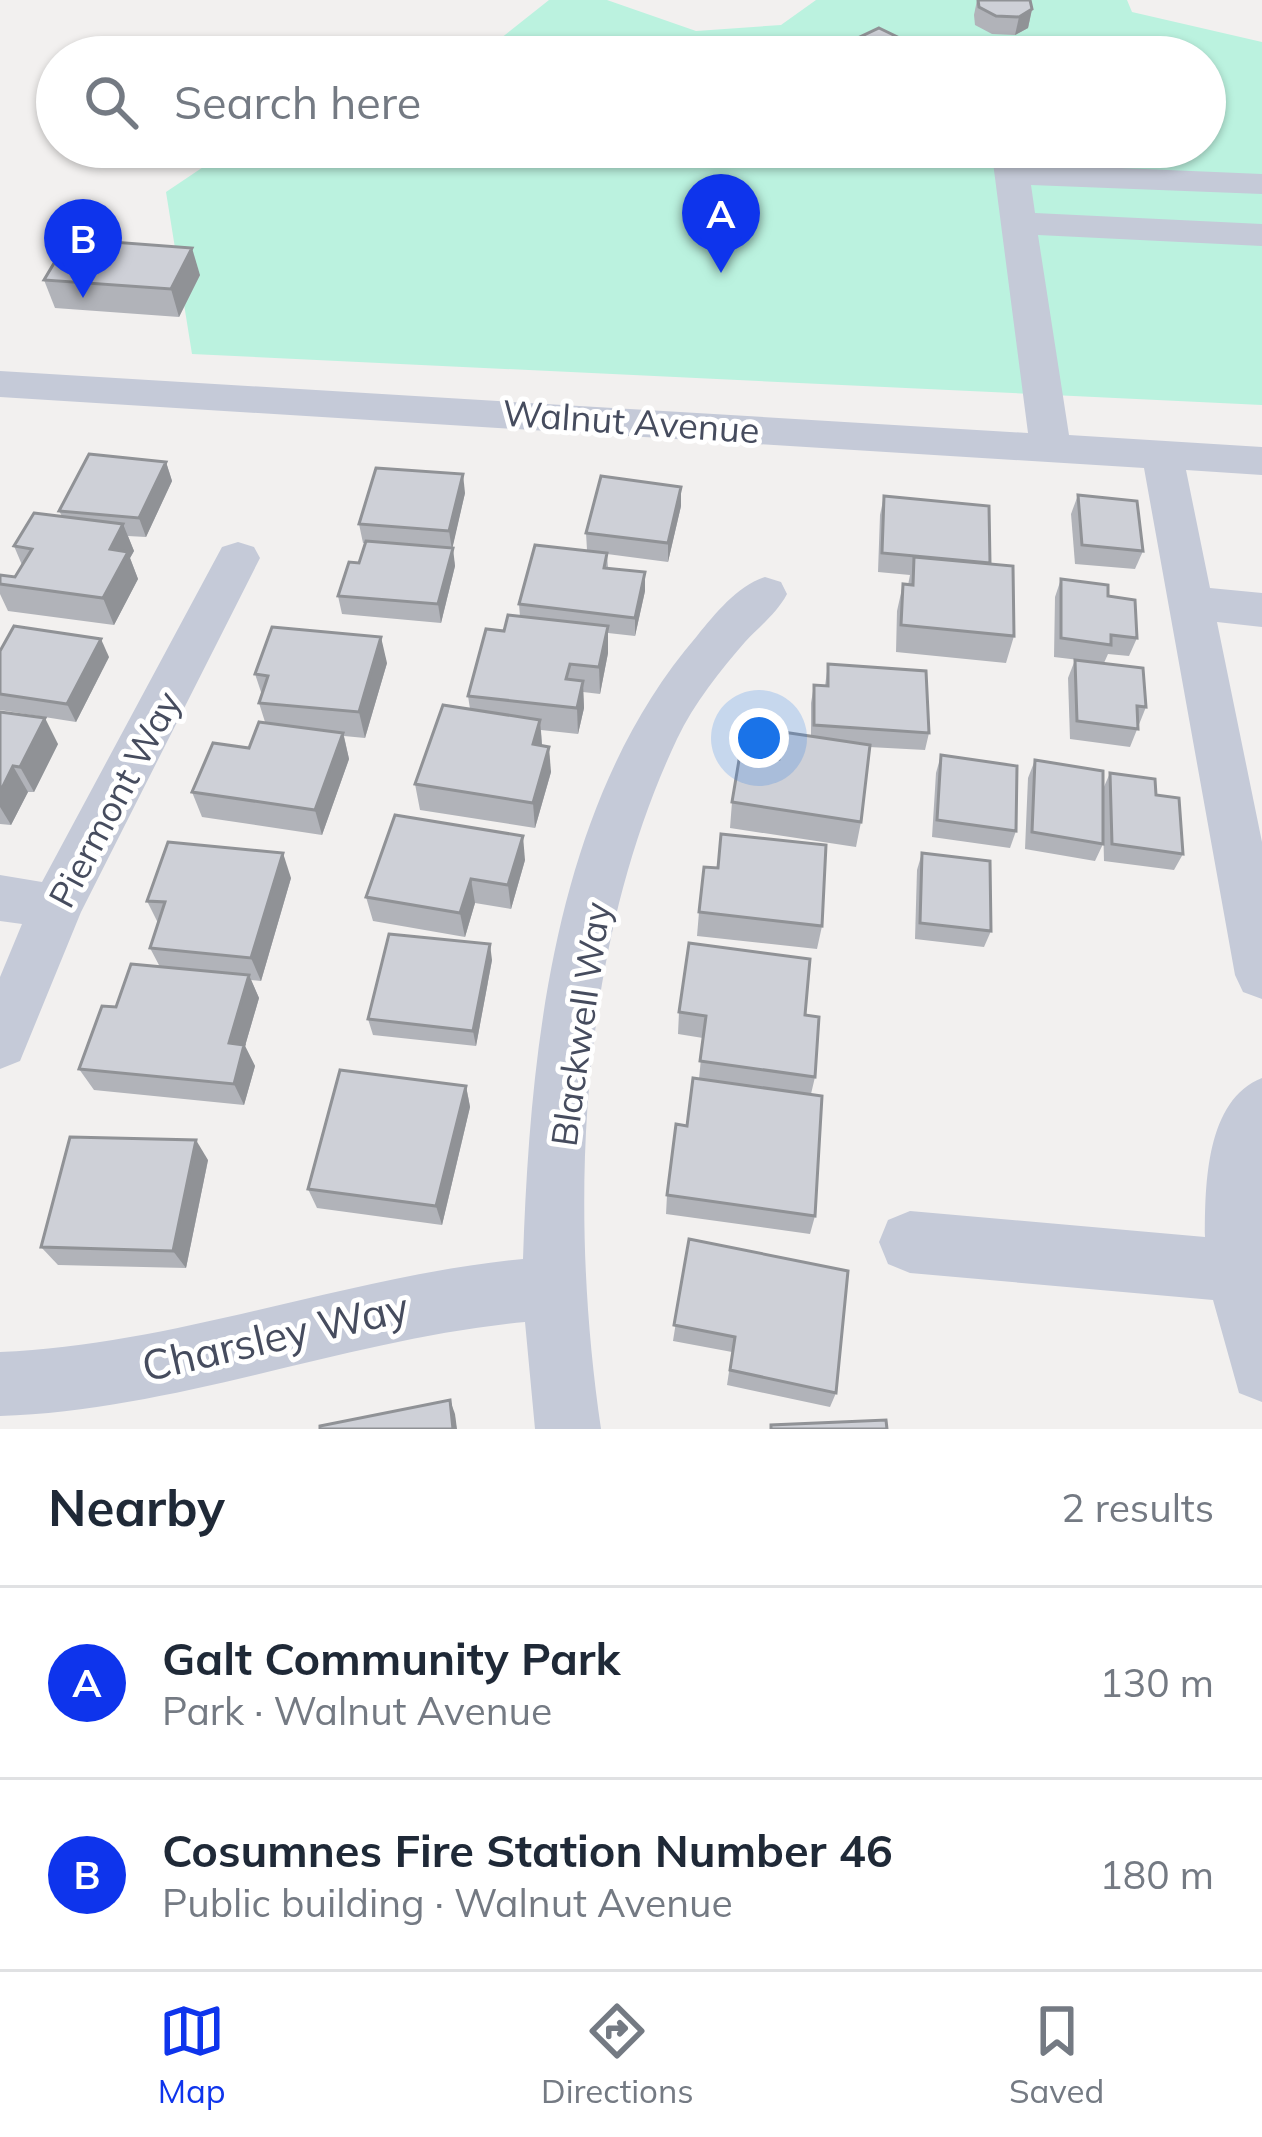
<!DOCTYPE html>
<meta charset="utf-8">
<style>
:root{--surface:#fff;--page:#f2f2f3;--text:#1f2937;--muted:#747a83;--line:#e0e1e3;--accent:#0e34ec}
body{margin:0;font-family:Mulish,sans-serif;background:var(--page);color:var(--text)}
.you{position:absolute;left:759px;top:738px;width:42px;height:42px;margin:-30px;border:9px solid #fff;border-radius:50%;background:#1a73e8;box-shadow:0 0 0 18px #1a73e833}
.badge{display:grid;place-items:center;width:78px;height:78px;border-radius:50%;background:var(--accent);color:#fff;font-size:39px;font-weight:700}
.pin{position:absolute;translate:-50% -99px;filter:drop-shadow(0 3px 6px #0008)}
.pin::after{content:'';position:absolute;top:63px;width:42px;height:36px;background:inherit;clip-path:polygon(0 0,100% 0,50% 100%)}
.list{margin:0;padding:0;list-style:none}
h2{display:flex;justify-content:space-between;align-items:center;height:156px;margin:0;padding:0 48px;font-size:51px}
h2 small{font-size:39px;font-weight:400;color:var(--muted)}
.list li{display:grid;grid-template-columns:78px 1fr auto;gap:36px;align-items:center;box-sizing:border-box;height:192px;padding:0 48px;border-top:3px solid var(--line)}
.list b{display:block;font-size:45px;white-space:nowrap}
.list p{margin:0;font-size:39px;white-space:nowrap;color:var(--muted)}
.list em{font-size:39px;font-style:normal;color:var(--muted)}
.icon{flex:none;width:66px;height:66px;fill:none;stroke:currentColor;stroke-width:2;stroke-linecap:round;stroke-linejoin:round}
.map{position:relative;flex:none;width:1262px;height:1429px;overflow:hidden}
.search{position:absolute;background:var(--surface);box-shadow:0 3px 9px #0004;left:36px;right:36px;top:36px;height:132px;display:flex;align-items:center;gap:30px;box-sizing:border-box;padding:0 42px;border-radius:66px;color:var(--muted);font-size:45px}
.sheet{height:540px;background:var(--surface)}
nav{display:flex;justify-content:space-around;align-items:center;box-sizing:border-box;height:168px;border-top:3px solid var(--line);background:var(--surface);font-size:33px;color:var(--muted)}
nav a{display:grid;justify-items:center;gap:6px}
nav .on{color:var(--accent)}
.map>svg:first-child{display:block}
.green{fill:#bbf2df}
.lines{fill:none;stroke-linecap:round;stroke-linejoin:round}
.minor{fill:#c5cad8;fill-rule:evenodd}
.wall{fill:#b1b3b9}
.shaded-wall{fill:#909296}
.building{fill:#ced0d7;stroke:#909296;stroke-width:3}
.labels{text-anchor:middle;dominant-baseline:central;stroke-width:10;stroke-linejoin:round;paint-order:stroke}
.street-label{font-size:36px;fill:#464c5e;stroke:#fff}
.near-street-label{font-size:42px;fill:#464c5e;stroke:#fff}
</style>
<div class="map">
<svg width="1262" height="1429" viewBox="0 0 1262 1429">
<rect width="100%" height="100%" fill="#f2f0ef"/>
<!-- green -->
<path class="green" d="M549,0H607L696,31L781,25L816,0H1127L1132,12L1262,42V405L192,354L166,192L233,147H1205V57H477Z"/>
<g class="lines">
<!-- minor -->
<g class="minor">
<path d="M991,147H1025L1027,164L1262,174V194L1031,185L1035,213L1262,224V246L1038,235L1069,435L1262,447V475L1186,470L1210,588L1262,593V627L1217,622L1262,842V999L1243,992L1235,975L1144,468L0,397V371L1028,433Z"/>
<path d="M238,542L254,547L260,558L81,912L20,1061L0,1069V977L22,924L0,921V875L42,882L222,547Z"/>
<path d="M765,577L781,582L787,594C777,613 760,626 745,642C720,671 694,703 677,739C579,947 568,1204 601,1429H535L525,1322C347,1339 178,1410 0,1416V1352C177,1345 346,1276 523,1259C530,1050 554,802 697,636C716,613 737,586 765,577Z"/>
<path d="M1262,1078V1402L1239,1393L1213,1300L910,1273L888,1264L879,1242L888,1220L910,1211L1205,1237C1205,1184 1206,1100 1262,1078Z"/>
</g>
</g>
<!-- wall -->
<g class="wall">
<path d="M977,0H1030L1032,9L1028,28L1015,35L992,34L975,25L974,15Z"/>
<path d="M860,37L937,57H860L857,55Z"/>
<path d="M118,243L200,275L179,317L55,308L44,280Z"/>
<path d="M166,462L172,481L146,537L128,536L134,551L130,558L138,579L114,625L8,611L0,594V575L15,577L22,565L14,546L62,516L59,511Z"/>
<path d="M465,493L452,548L455,566L441,623L342,614L338,596L359,563L365,543H363L359,524Z"/>
<path d="M1078,495L1143,551L1135,569L1075,564L1071,514Z"/>
<path d="M884,496L990,564L1014,636L1006,663L896,652L897,611L903,584L908,585L910,575L878,572L880,515Z"/>
<path d="M681,506L668,562L607,554L608,568L645,591L635,636L608,633V653L600,694L583,692L584,708L578,734L541,730L542,746L551,772L535,828L420,810L415,784L470,709L468,696L504,631L520,617L519,604L587,550L586,533Z"/>
<path d="M1061,579L1108,596L1137,638L1129,656L1108,654L1104,663L1054,657L1055,597Z"/>
<path d="M0,651L109,657L76,722L0,710Z"/>
<path d="M1075,660L1146,707L1130,747L1070,739L1068,678Z"/>
<path d="M387,663L365,738L344,736L349,759L322,835L202,817L192,792L249,748L265,722L259,703L262,695L255,674Z"/>
<path d="M828,664L929,733L925,750L869,747L861,822L856,847L730,828L732,802L811,736V703L814,685L825,686Z"/>
<path d="M0,712L58,744L34,792H28L11,825L0,824Z"/>
<path d="M941,755L1016,831L1010,848L932,837L936,773Z"/>
<path d="M1035,760L1103,789L1110,773L1156,795L1183,854L1174,870L1104,861L1103,822V844L1095,861L1025,849L1028,778Z"/>
<path d="M922,853L991,931L984,947L915,939L917,870Z"/>
<path d="M525,860L511,909L475,903L465,937L373,921L366,897Z"/>
<path d="M291,878L261,981L251,980L259,998L245,1046L255,1066L244,1105L94,1090L79,1069L116,1007L160,967L150,948L158,923L147,901Z"/>
<path d="M699,912L822,926L817,949L697,936Z"/>
<path d="M492,960L476,1046L373,1035L368,1019Z"/>
<path d="M679,1012L805,1015L815,1077L811,1094L815,1216L810,1234L666,1214L667,1195L699,1079L703,1038L678,1034Z"/>
<path d="M466,1086L470,1107L442,1225L317,1208L308,1189Z"/>
<path d="M208,1160L186,1268L58,1265L41,1247Z"/>
<path d="M689,1239L836,1393L830,1407L727,1385L732,1352L673,1341Z"/>
</g>
<!-- shaded-wall -->
<g class="shaded-wall">
<path d="M1032,9L1028,28L1015,35L1019,17Z"/>
<path d="M192,248L200,275L179,317L171,289Z"/>
<path d="M166,462L172,481L146,537L139,518Z"/>
<path d="M463,474L465,493L452,550L449,531Z"/>
<path d="M681,487V506L668,562V543Z"/>
<path d="M123,524L134,551L130,558L138,579L114,625L103,598L110,549Z"/>
<path d="M453,548L455,566L441,623L438,604Z"/>
<path d="M645,572V591L635,636V618Z"/>
<path d="M608,626V653L600,694L599,667Z"/>
<path d="M381,637L387,663L365,738L359,712Z"/>
<path d="M101,639L109,657L76,722L67,704Z"/>
<path d="M583,681L584,708L578,734L577,708Z"/>
<path d="M45,718L58,744L34,792L20,767Z"/>
<path d="M540,720L542,746L533,744Z"/>
<path d="M343,733L349,759L322,835L315,810Z"/>
<path d="M549,747L551,772L535,828L533,803Z"/>
<path d="M13,766L28,792L11,825L0,807V792Z"/>
<path d="M523,836L525,860L511,909L508,885Z"/>
<path d="M283,853L291,878L261,981L251,958Z"/>
<path d="M471,879L475,903L465,937L460,913Z"/>
<path d="M490,944L492,960L476,1046L473,1031Z"/>
<path d="M249,975L259,998L245,1046L255,1066L244,1105L234,1084L229,1043Z"/>
<path d="M466,1086L470,1107L442,1225L436,1206Z"/>
<path d="M196,1140L208,1160L186,1268L173,1251Z"/>
<path d="M450,1400L455,1414L457,1429H453Z"/>
</g>
<!-- building -->
<g class="building">
<path d="M978,0H1030L1032,9L1019,17L996,16L979,7Z"/>
<path d="M879,28L937,56L892,57L860,37Z"/>
<path d="M72,233L116,236L112,242L192,248L171,289L44,280Z"/>
<path d="M89,454L166,462L139,518L59,511Z"/>
<path d="M376,468L463,474L449,531L359,524Z"/>
<path d="M601,476L681,487L668,543L586,533Z"/>
<path d="M1078,495L1137,501L1143,551L1082,545Z"/>
<path d="M884,496L989,506L990,563L882,553Z"/>
<path d="M34,513L123,524L110,549L128,552L103,598L0,584V575L15,577L32,549L14,546Z"/>
<path d="M366,541L453,548L438,604L338,596L349,562L359,563Z"/>
<path d="M535,545L607,553L604,568L645,572L635,618L519,604Z"/>
<path d="M914,557L1013,566L1014,636L901,625L903,584L913,585Z"/>
<path d="M1061,579L1108,585V596L1135,600L1137,638L1111,635V645L1061,638Z"/>
<path d="M508,615L608,626L599,667L570,664L566,679L583,681L577,708L468,696L486,629L504,631Z"/>
<path d="M14,626L101,639L67,704L0,694V651Z"/>
<path d="M272,627L381,637L359,712L259,703L268,676L255,674Z"/>
<path d="M1075,660L1143,668L1146,707L1137,706L1138,729L1077,721Z"/>
<path d="M828,664L926,671L929,733L814,725V685L828,686Z"/>
<path d="M443,705L540,720L533,744L549,747L533,803L415,784Z"/>
<path d="M0,712L45,718L20,767L13,766L0,792Z"/>
<path d="M259,722L343,733L315,810L192,792L213,743L249,748Z"/>
<path d="M783,732L870,745L861,822L732,802L740,754L779,759Z"/>
<path d="M941,755L1017,766L1016,831L937,820Z"/>
<path d="M1035,760L1103,771V844L1032,832Z"/>
<path d="M1110,773L1155,779L1156,795L1179,798L1183,854L1112,844Z"/>
<path d="M395,815L523,836L508,885L471,879L460,913L366,897Z"/>
<path d="M721,834L826,845L822,926L699,912L704,867L718,868Z"/>
<path d="M168,842L283,853L251,958L150,948L165,902L147,901Z"/>
<path d="M922,853L990,861L991,931L920,923Z"/>
<path d="M389,934L490,944L473,1031L368,1019Z"/>
<path d="M689,943L810,959L805,1015L819,1017L815,1077L700,1061L706,1016L679,1012Z"/>
<path d="M131,964L249,975L229,1043L244,1045L234,1084L79,1069L102,1006L116,1007Z"/>
<path d="M340,1070L466,1086L436,1206L308,1189Z"/>
<path d="M693,1078L822,1096L815,1216L667,1195L676,1124L687,1126Z"/>
<path d="M70,1137L196,1140L173,1251L41,1247Z"/>
<path d="M689,1239L848,1271L836,1393L730,1370L735,1337L674,1325Z"/>
<path d="M450,1400L453,1429H320V1426Z"/>
<path d="M886,1420L887,1429H771V1425Z"/>
</g>
<g class="labels">
<!-- street labels -->
<g class="street-label">
<text transform="translate(631 421) rotate(4)">Walnut Avenue</text>
<text transform="translate(114 799) rotate(-62)">Piermont Way</text>
<text transform="translate(580 1024) rotate(-82)">Blackwell Way</text>
</g>
<!-- near-street labels -->
<g class="near-street-label">
<text transform="translate(275 1336) rotate(-13)">Charsley Way</text>
</g>
</g>
</svg>
<div class="you"></div>
<div class="pin badge" style="left:721px;top:273px">A</div>
<div class="pin badge" style="left:83px;top:298px">B</div>
<div class="search"><svg class="icon" aria-label="search" viewBox="0 0 24 24"><circle cx="10" cy="10" r="6"/><path d="M15 15l6 6"/></svg>Search here</div>
</div>
<section class="sheet">
<h2>Nearby<small>2 results</small></h2>
<ul class="list">
<li><span class="badge">A</span><div><b>Galt Community Park</b><p>Park · Walnut Avenue</p></div><em>130 m</em></li>
<li><span class="badge">B</span><div><b>Cosumnes Fire Station Number 46</b><p>Public building · Walnut Avenue</p></div><em>180 m</em></li>
</ul>
</section>
<nav>
<a class="on"><svg class="icon" aria-label="map" viewBox="0 0 24 24"><path d="M3 6l6-2 6 2 6-2v14l-6 2-6-2-6 2zM9 4v14M15 6v14"/></svg>Map</a>
<a><svg class="icon" aria-label="directions" viewBox="0 0 24 24"><path d="M12 3l9 9-9 9-9-9zM9 14v-3h6M13 9l2 2-2 2"/></svg>Directions</a>
<a><svg class="icon" aria-label="saved" viewBox="0 0 24 24"><path d="M7 4h10v16l-5-4-5 4z"/></svg>Saved</a>
</nav>
